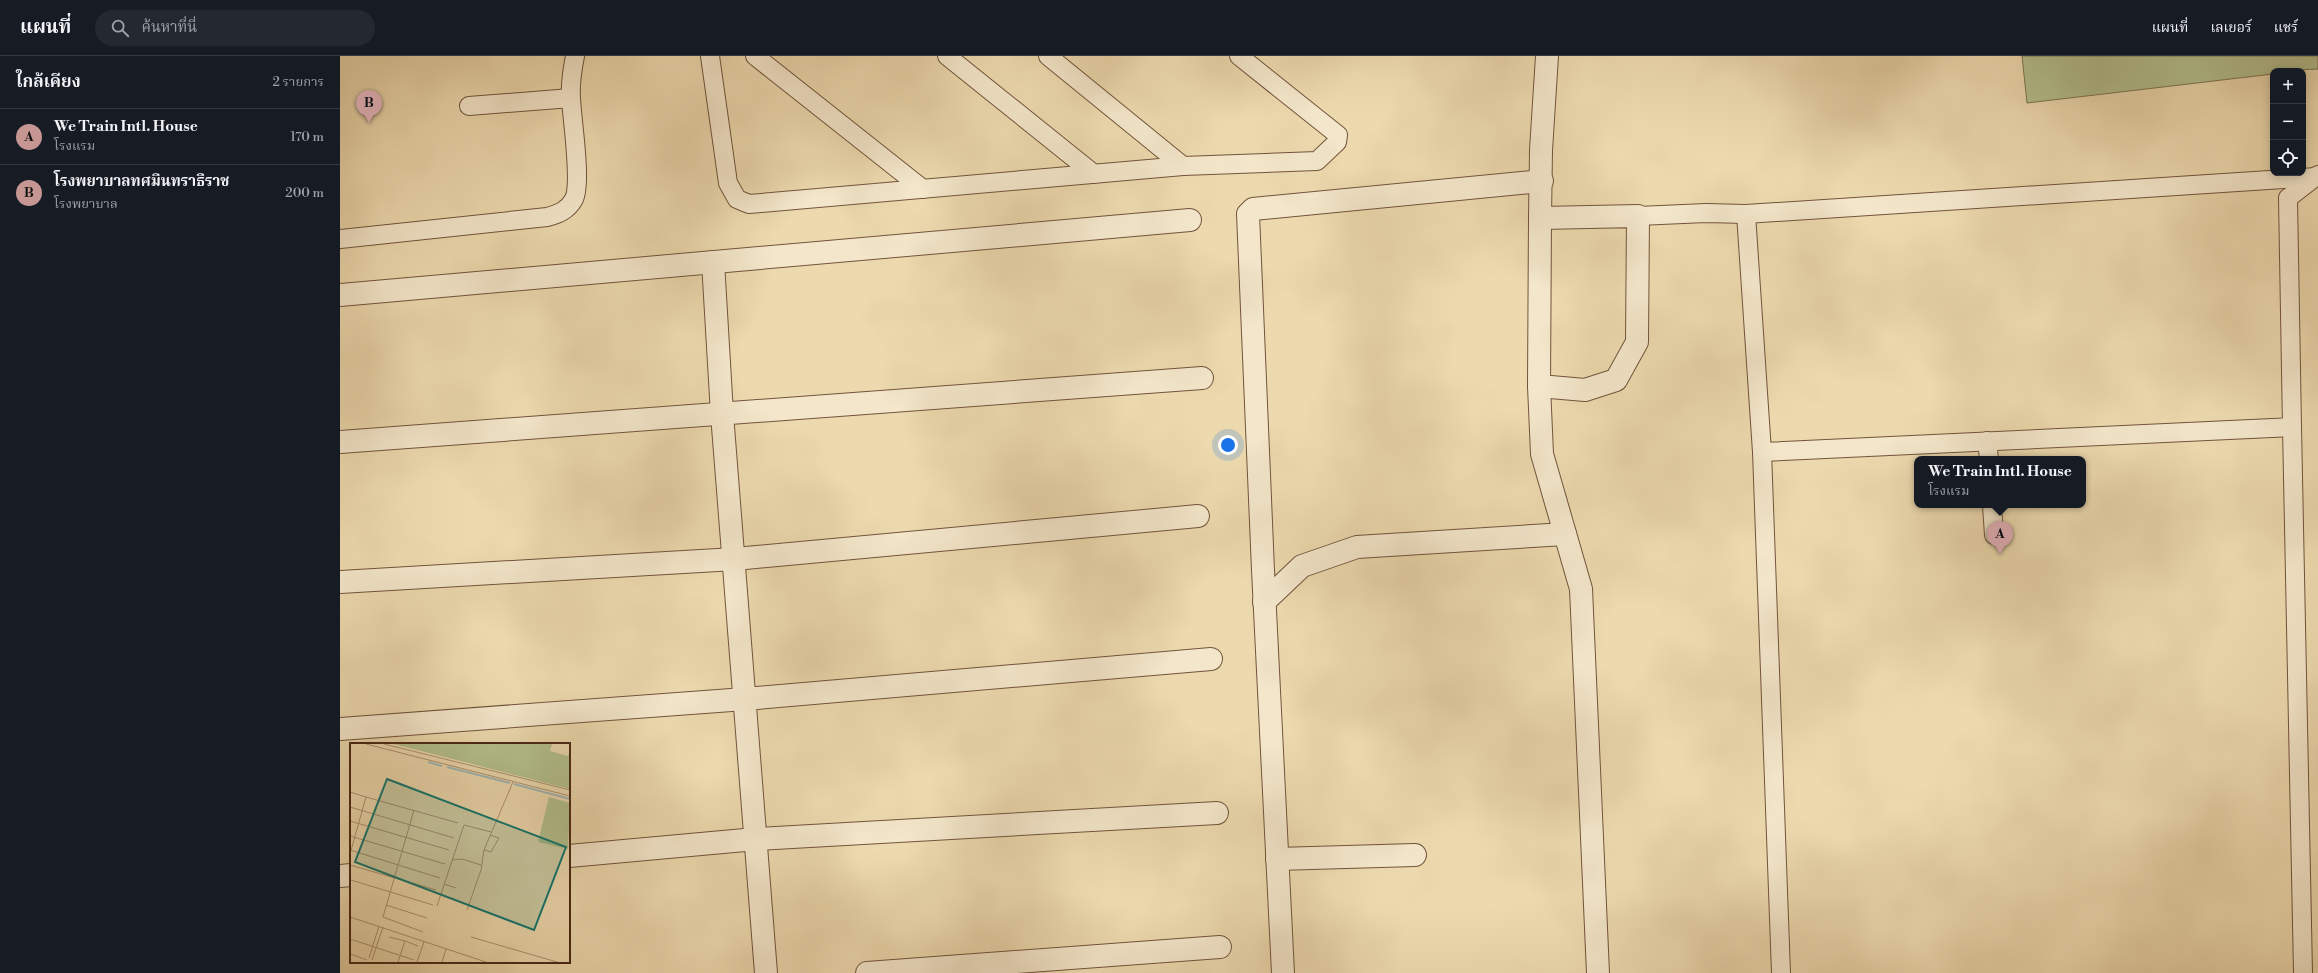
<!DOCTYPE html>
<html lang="th">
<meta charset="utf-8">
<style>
:root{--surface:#171b24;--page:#242831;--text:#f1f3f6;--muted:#9ea1a6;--line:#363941;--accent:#c59692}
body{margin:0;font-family:"Libre Bodoni","Noto Serif Thai",serif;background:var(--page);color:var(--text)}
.controls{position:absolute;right:12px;top:12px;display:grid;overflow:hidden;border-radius:8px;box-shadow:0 2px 10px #0003}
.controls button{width:36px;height:36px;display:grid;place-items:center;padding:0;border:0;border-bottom:1px solid var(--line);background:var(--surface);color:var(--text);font:20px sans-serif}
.you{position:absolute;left:888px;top:389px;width:14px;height:14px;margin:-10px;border:3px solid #fff;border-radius:50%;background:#1a73e8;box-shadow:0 0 0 6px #1a73e833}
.badge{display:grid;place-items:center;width:26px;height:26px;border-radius:50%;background:var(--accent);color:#111;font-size:13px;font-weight:700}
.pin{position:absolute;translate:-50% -33px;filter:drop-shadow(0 1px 2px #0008)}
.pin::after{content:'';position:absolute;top:21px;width:14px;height:12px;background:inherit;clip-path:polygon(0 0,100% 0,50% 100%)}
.popup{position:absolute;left:1574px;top:400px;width:172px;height:52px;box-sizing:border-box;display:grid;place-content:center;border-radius:8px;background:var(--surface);filter:drop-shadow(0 1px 3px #0005);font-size:13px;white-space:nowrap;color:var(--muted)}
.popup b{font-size:15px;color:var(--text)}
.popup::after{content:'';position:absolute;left:50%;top:100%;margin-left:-8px;border:8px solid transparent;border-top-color:var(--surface)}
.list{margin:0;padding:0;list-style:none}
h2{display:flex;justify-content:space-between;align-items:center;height:52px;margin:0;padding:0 16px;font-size:17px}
h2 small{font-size:13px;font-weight:400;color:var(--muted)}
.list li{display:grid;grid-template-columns:26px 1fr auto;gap:12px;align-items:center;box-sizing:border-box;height:56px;padding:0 16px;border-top:1px solid var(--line)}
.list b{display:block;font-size:15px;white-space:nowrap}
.list p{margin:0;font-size:13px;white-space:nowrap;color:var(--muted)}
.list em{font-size:13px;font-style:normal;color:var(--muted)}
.icon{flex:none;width:22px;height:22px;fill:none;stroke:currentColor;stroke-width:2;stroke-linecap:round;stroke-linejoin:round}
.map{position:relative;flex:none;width:1978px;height:917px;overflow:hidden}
header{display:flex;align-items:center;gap:24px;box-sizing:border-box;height:56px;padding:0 20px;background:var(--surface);border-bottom:1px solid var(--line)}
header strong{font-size:19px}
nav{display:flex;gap:22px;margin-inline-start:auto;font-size:14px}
.search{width:280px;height:36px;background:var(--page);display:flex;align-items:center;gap:10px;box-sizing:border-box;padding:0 14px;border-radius:22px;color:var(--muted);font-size:15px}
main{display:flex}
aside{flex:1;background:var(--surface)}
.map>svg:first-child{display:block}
.green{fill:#b3c08e;stroke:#7e7452}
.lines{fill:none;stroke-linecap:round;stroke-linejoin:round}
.lane-casing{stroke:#72543c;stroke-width:20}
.street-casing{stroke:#72543c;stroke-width:24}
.lane{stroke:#f3e6ca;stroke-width:18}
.street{stroke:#f3e6ca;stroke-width:22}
.inset-river{fill:none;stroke:#9fb7b6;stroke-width:2}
.inset-road{fill:none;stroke:#ab9271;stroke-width:1}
.view{fill:#0f766e;fill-opacity:0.15;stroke:#0f766e;stroke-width:2}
.inset-edge{fill:none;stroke:#492716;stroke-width:2}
</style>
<header>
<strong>แผนที่</strong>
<div class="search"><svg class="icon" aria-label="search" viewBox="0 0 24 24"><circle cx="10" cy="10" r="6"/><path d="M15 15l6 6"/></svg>ค้นหาที่นี่</div>
<nav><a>แผนที่</a><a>เลเยอร์</a><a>แชร์</a></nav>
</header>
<main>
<aside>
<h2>ใกล้เคียง<small>2 รายการ</small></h2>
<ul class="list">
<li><span class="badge">A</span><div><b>We Train Intl. House</b><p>โรงแรม</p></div><em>170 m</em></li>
<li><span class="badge">B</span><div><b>โรงพยาบาลทศมินทราธิราช</b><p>โรงพยาบาล</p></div><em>200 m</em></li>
</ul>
</aside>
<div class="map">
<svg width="1978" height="917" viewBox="0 0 1978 917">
<rect width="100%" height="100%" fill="#ecd9ae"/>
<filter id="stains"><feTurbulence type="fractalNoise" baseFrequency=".005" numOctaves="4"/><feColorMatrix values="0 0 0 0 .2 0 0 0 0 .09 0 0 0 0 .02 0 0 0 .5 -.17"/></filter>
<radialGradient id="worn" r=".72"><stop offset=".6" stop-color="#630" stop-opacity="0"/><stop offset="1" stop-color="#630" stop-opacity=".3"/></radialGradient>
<!-- green -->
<path class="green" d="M1682,0H1978V13L1933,15V18L1687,47Z"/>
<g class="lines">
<defs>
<g id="lane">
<path d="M370,0L388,127L397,143L409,148L843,110L977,105L997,86L998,79L899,0"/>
<path d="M415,0L583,133"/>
<path d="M607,0L754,118"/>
<path d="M708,0L843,110"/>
<path d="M129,50L231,42"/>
<path d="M1406,158L1422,396L1441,917"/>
<path d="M1298,160L1366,157L1406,158L1976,121"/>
<path d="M0,183L207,161C219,158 228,154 234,143C242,126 232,65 231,42C230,28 232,15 235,0"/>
<path d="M1952,371L1963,917"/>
<path d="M1647,385L1649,403"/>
<path d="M1422,396L1952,371L1948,142L1978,119"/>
<path d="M1652,449L1654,479"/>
</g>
<g id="street">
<path d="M1207,0L1201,94L1200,162L1199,330L1202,398L1241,533L1258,917"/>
<path d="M373,206L382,358L426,917"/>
<path d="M0,239L850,164"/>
<path d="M1199,330L1245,334L1276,324L1297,286L1298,160L1200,162"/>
<path d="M0,386L862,322"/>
<path d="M0,526L395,503L858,460"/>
<path d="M924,546L962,510L1017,491L1225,478"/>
<path d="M0,673L405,643L871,603"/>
<path d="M229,800L416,783L877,757"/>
<path d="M937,803L1075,799"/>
<path d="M0,820L11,819"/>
<path d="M527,917L880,891"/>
<path d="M943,917L923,514L908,158L913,153L1202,125"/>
</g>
</defs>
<!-- lane casing -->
<use href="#lane" class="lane-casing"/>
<!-- street casing -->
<use href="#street" class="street-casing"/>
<!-- lane -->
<use href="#lane" class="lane"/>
<!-- street -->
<use href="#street" class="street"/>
</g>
<!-- overview -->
<g transform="translate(10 687)">
<rect width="220" height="220" fill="#ecd9ae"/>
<path d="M44,1H202L200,8L218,13L220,7V46ZM199,54L220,60L218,106L188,99Z" fill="#b3c08e"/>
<path class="inset-river" d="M78,19L92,23M97,24L160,40M164,41L220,56"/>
<path class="inset-road" d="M16,1L220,53M34,1L220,47M0,49L16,54M0,64L104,95M64,67L33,174L73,189M0,78L99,107M0,93L95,121M0,107L90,135M134,107L141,109L149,95L140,92M0,111L16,54L108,80M102,117L112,116L131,122M0,122L86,147M1,137L83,162M94,141L106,145M36,162L77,175M87,163L114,82L141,89M117,167L131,127L134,107L163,39M0,174L136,219M39,194L55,198M121,194L207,219M0,196L64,217M0,211L17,217M19,215L29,183M22,217L33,184M48,219L55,198L68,203M67,219L74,199M92,219L96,206"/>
<path class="view" d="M37,36L216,104L184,187L5,119Z"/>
<rect width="220" height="220" class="inset-edge"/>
</g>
<rect width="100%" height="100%" filter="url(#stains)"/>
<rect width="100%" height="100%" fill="url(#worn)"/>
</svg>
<div class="controls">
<button>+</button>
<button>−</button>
<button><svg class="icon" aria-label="locate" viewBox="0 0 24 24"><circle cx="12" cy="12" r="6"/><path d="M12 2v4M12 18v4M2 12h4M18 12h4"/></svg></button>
</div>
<div class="you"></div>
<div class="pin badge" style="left:1660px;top:498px">A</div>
<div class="popup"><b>We Train Intl. House</b>โรงแรม</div>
<div class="pin badge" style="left:29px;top:67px">B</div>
</div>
</main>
